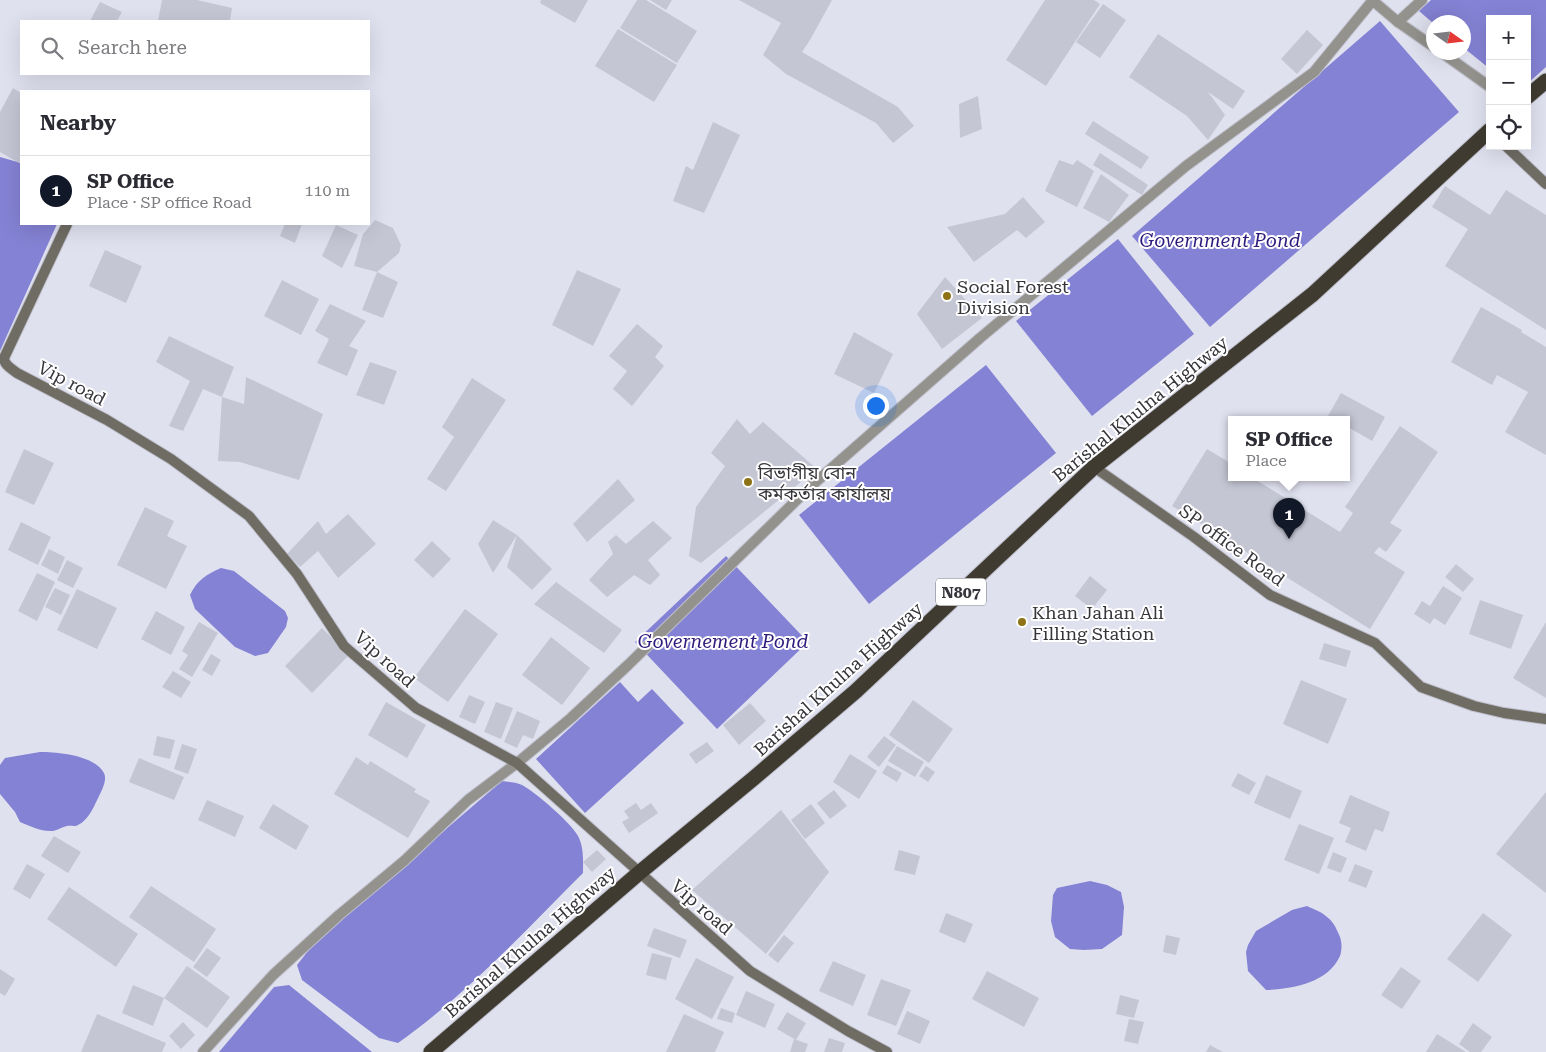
<!DOCTYPE html>
<meta charset="utf-8">
<style>
:root{--surface:#fff;--page:#f7f7f7;--text:#2b2b33;--muted:#7c7c81;--line:#e1e1e2;--accent:#111827}
body{margin:0;font-family:"Roboto Serif","Noto Sans Bengali",serif;background:var(--page);color:var(--text)}
.controls{position:absolute;right:15px;top:15px;display:grid;overflow:hidden;border-radius:0px;box-shadow:0 5px 20px #0002}
.controls button{width:45px;height:45px;display:grid;place-items:center;padding:0;border:0;border-bottom:1px solid var(--line);background:var(--surface);color:var(--text);font:25px sans-serif}
.compass{position:absolute;left:1426px;top:15px;width:45px;height:45px;border-radius:50%;background:var(--surface);box-shadow:0 5px 20px #0002;rotate:104deg}
.you{position:absolute;left:875px;top:405px;width:18px;height:18px;margin:-12px;border:4px solid #fff;border-radius:50%;background:#1a73e8;box-shadow:0 0 0 8px #1a73e833}
.badge{display:grid;place-items:center;width:32px;height:32px;border-radius:50%;background:var(--accent);color:#fff;font-size:16px;font-weight:700}
.pin{position:absolute;translate:-50% -41px;filter:drop-shadow(0 1px 2px #0008)}
.pin::after{content:'';position:absolute;top:26px;width:18px;height:15px;background:inherit;clip-path:polygon(0 0,100% 0,50% 100%)}
.popup{position:absolute;left:1228px;top:416px;width:122px;height:65px;box-sizing:border-box;display:grid;place-content:center;border-radius:0px;background:var(--surface);filter:drop-shadow(0 1px 4px #0005);font-size:16px;white-space:nowrap;color:var(--muted)}
.popup b{font-size:19px;color:var(--text)}
.popup::after{content:'';position:absolute;left:50%;top:100%;margin-left:-10px;border:10px solid transparent;border-top-color:var(--surface)}
.list{margin:0;padding:0;list-style:none}
h2{display:flex;justify-content:space-between;align-items:center;height:65px;margin:0;padding:0 20px;font-size:21px}
h2 small{font-size:16px;font-weight:400;color:var(--muted)}
.list li{display:grid;grid-template-columns:32px 1fr auto;gap:15px;align-items:center;box-sizing:border-box;height:70px;padding:0 20px;border-top:1px solid var(--line)}
.list b{display:block;font-size:19px;white-space:nowrap}
.list p{margin:0;font-size:16px;white-space:nowrap;color:var(--muted)}
.list em{font-size:16px;font-style:normal;color:var(--muted)}
.icon{flex:none;width:28px;height:28px;fill:none;stroke:currentColor;stroke-width:2;stroke-linecap:round;stroke-linejoin:round}
.map{position:relative;flex:none;width:1546px;height:1052px;overflow:hidden}
.search{position:absolute;background:var(--surface);box-shadow:0 5px 20px #0002;left:20px;top:20px;width:350px;height:55px;display:flex;align-items:center;gap:12px;box-sizing:border-box;padding:0 18px;border-radius:0px;color:var(--muted);font-size:19px}
.panel{position:absolute;background:var(--surface);box-shadow:0 5px 20px #0002;left:20px;top:90px;width:350px;height:135px;border-radius:0px}
.map>svg:first-child{display:block}
.water{fill:#8482d4}
.building{fill:#c5c6d4}
.lines{fill:none;stroke-linecap:round;stroke-linejoin:round}
.street-casing{stroke:#bebfcb;stroke-width:12}
.secondary-casing{stroke:#bebfcb;stroke-width:12}
.highway-casing{stroke:#bebfcb;stroke-width:17}
.street{stroke:#94928d;stroke-width:10}
.secondary{stroke:#6f6c64;stroke-width:10}
.highway{stroke:#3f3b30;stroke-width:15}
.poi-dot{fill:#8d7216;stroke:#fff;stroke-width:2}
.labels{text-anchor:middle;dominant-baseline:central;stroke-width:4;stroke-linejoin:round;paint-order:stroke}
.shield{fill:#fff;stroke:#727276;stroke-width:1}
.shield-label{font-size:16px;font-weight:bold;fill:#35353b}
.poi-label{font-size:18px;fill:#35353b;stroke:#fff;text-anchor:start}
.street-label{font-size:18px;fill:#35353b;stroke:#fff}
.water-label{font-size:19px;font-style:italic;fill:#2f1b7c;stroke:#fff}
</style>
<div class="map">
<svg width="1546" height="1052" viewBox="0 0 1546 1052">
<rect width="100%" height="100%" fill="#e0e1ef"/>
<!-- water -->
<g class="water">
<path d="M1431,0H1546V67L1527,84V19H1490V69L1464,48V22L1433,23L1419,11Z"/>
<path d="M1380,21L1459,112L1210,327L1132,236Z"/>
<path d="M0,157L21,163V224H57L0,351Z"/>
<path d="M1118,239L1194,334L1092,416L1016,321Z"/>
<path d="M986,365L1056,453L869,604L799,515Z"/>
<path d="M726,556L808,642L717,729L635,642Z"/>
<path d="M221,568L234,571L285,611L288,618L286,627L268,653L255,656L235,647L195,609L190,595C197,580 207,574 221,568Z"/>
<path d="M620,682L638,702L652,689L684,723L585,813L536,759Z"/>
<path d="M40,752C58,752 94,755 104,773C107,779 103,788 100,794C95,804 89,820 78,825C75,827 71,825 67,826C62,827 58,830 53,831C42,832 30,826 20,822L15,812L0,794V765L5,758Z"/>
<path d="M502,781C508,782 516,782 522,785C534,791 574,825 579,838C584,849 583,862 583,873C524,932 467,994 398,1043L379,1038L302,980L297,965L308,951L333,926Z"/>
<path d="M1090,881L1107,885L1121,892L1124,907L1122,935L1102,949L1084,950L1070,949L1055,937L1051,921L1053,895L1057,888Z"/>
<path d="M1307,906C1313,909 1322,912 1327,917C1334,922 1337,930 1340,937C1342,943 1342,950 1340,956C1328,983 1292,989 1266,990L1248,971L1246,952L1248,945L1256,931L1292,910Z"/>
<path d="M289,985L372,1052H219L274,987Z"/>
</g>
<!-- building -->
<g class="building">
<path d="M162,0H197L232,8L230,21H158Z"/>
<path d="M541,0H588L575,23L540,3Z"/>
<path d="M637,0H646L697,31L677,63L620,28Z"/>
<path d="M650,0H672L666,10Z"/>
<path d="M739,0H832L810,40L802,52L898,107L914,126L893,143L876,123L786,74L763,55L781,23Z"/>
<path d="M1045,0H1094L1100,4L1046,86L1006,60Z"/>
<path d="M100,2L122,12L117,21H90Z"/>
<path d="M1103,4L1126,20L1100,58L1076,42Z"/>
<path d="M618,29L677,65L654,102L595,66Z"/>
<path d="M1307,30L1323,45L1297,74L1281,59Z"/>
<path d="M1158,34L1245,91L1233,109L1208,92L1225,115L1208,140L1187,116L1129,77Z"/>
<path d="M13,88L21,93V164L0,152V112Z"/>
<path d="M978,96L982,129L960,138L959,104Z"/>
<path d="M1093,121L1149,157L1141,169L1085,134Z"/>
<path d="M713,122L740,135L704,213L673,201L686,166L693,170Z"/>
<path d="M1100,153L1148,185L1142,195L1093,165Z"/>
<path d="M1059,160L1073,165L1077,160L1094,171L1077,207L1045,191Z"/>
<path d="M1101,174L1129,195L1109,222L1083,208Z"/>
<path d="M1445,186L1490,215L1506,190L1546,215V330L1445,266L1468,229L1432,207Z"/>
<path d="M1023,197L1045,222L1026,238L1017,230L974,262L947,227L1005,214Z"/>
<path d="M375,220L393,228L401,245L399,253L377,272L354,266L363,234Z"/>
<path d="M285,224H302L295,243L280,236Z"/>
<path d="M336,225L358,235L342,268L322,256Z"/>
<path d="M105,250L142,266L126,303L89,286Z"/>
<path d="M577,270L621,289L593,346L552,325Z"/>
<path d="M377,272L398,282L383,318L362,310Z"/>
<path d="M945,277L982,318L942,349L917,314Z"/>
<path d="M282,280L319,299L301,335L264,316Z"/>
<path d="M330,304L366,321L349,346L358,350L347,376L317,363L329,339L315,331Z"/>
<path d="M1481,307L1522,330L1521,332L1546,347V455L1505,432L1528,392L1497,375L1492,385L1451,362Z"/>
<path d="M637,324L663,346L655,357L664,366L632,406L613,389L627,371L609,356Z"/>
<path d="M854,332L893,354L874,393L834,374Z"/>
<path d="M169,336L234,367L222,397L203,389L183,431L169,426L190,381L156,362Z"/>
<path d="M370,362L397,371L384,405L356,395Z"/>
<path d="M246,377L323,414L299,480L240,462L218,461L222,397L244,404Z"/>
<path d="M472,378L506,400L446,491L427,479L454,437L442,427Z"/>
<path d="M1341,393L1385,417L1372,441L1346,426V420H1336L1328,416Z"/>
<path d="M737,419L750,434L763,422L817,469L701,563L689,556L696,507L725,466L711,453Z"/>
<path d="M1400,426L1438,452L1390,523L1402,530L1386,552L1379,547L1374,553L1405,572L1370,629L1172,506L1207,449L1232,464V478H1253L1340,532L1353,513L1345,507Z"/>
<path d="M24,449L54,463L34,505L5,492Z"/>
<path d="M618,479L635,500L587,542L573,524Z"/>
<path d="M145,507L174,521L167,536L187,546L166,589L117,565Z"/>
<path d="M348,514L376,544L338,578L318,551L300,567L287,554L318,521L326,534Z"/>
<path d="M493,520L517,535L493,573L478,544Z"/>
<path d="M653,521L672,538L648,560L660,575L650,585L634,575L607,597L589,580L613,554L608,542L616,535L626,544Z"/>
<path d="M21,522L51,537L38,565L8,550Z"/>
<path d="M517,535L552,569L532,590L507,567Z"/>
<path d="M432,541L451,559L433,578L414,560Z"/>
<path d="M49,549L65,557L58,574L41,565Z"/>
<path d="M67,560L83,568L73,588L57,580Z"/>
<path d="M1456,564L1474,579L1463,592L1445,577Z"/>
<path d="M37,573L55,582L37,621L18,611Z"/>
<path d="M1090,576L1107,590L1092,609L1075,596Z"/>
<path d="M556,582L622,630L604,653L534,604Z"/>
<path d="M1443,586L1462,598L1445,625L1434,618L1430,624L1414,614L1422,601L1430,606Z"/>
<path d="M55,588L70,595L61,615L45,607Z"/>
<path d="M77,589L117,608L97,649L57,630Z"/>
<path d="M1480,600L1523,615L1511,649L1469,634Z"/>
<path d="M465,609L498,634L448,702L414,678Z"/>
<path d="M156,611L185,627L171,655L141,639Z"/>
<path d="M199,622L218,633L192,677L179,669L188,655L182,651Z"/>
<path d="M1546,622V698L1513,678Z"/>
<path d="M322,628L349,655L312,693L285,666Z"/>
<path d="M551,637L590,668L562,705L522,675Z"/>
<path d="M1324,643L1351,651L1346,667L1319,659Z"/>
<path d="M211,654L221,660L212,676L202,670Z"/>
<path d="M173,671L191,682L181,698L162,687Z"/>
<path d="M1301,680L1347,699L1328,744L1283,724Z"/>
<path d="M469,695L485,702L475,724L459,717Z"/>
<path d="M913,700L953,729L929,763L889,735Z"/>
<path d="M386,702L426,725L407,758L368,735Z"/>
<path d="M496,702L513,708L501,739L484,732Z"/>
<path d="M750,703L766,721L739,745L723,725Z"/>
<path d="M517,711L540,721L533,739L523,735L517,748L504,742Z"/>
<path d="M157,736L175,740L170,759L153,755Z"/>
<path d="M884,736L896,745L879,767L867,757Z"/>
<path d="M707,742L714,751L696,764L689,754Z"/>
<path d="M182,744L197,749L188,774L174,769Z"/>
<path d="M897,746L924,762L915,777L888,761Z"/>
<path d="M850,754L877,771L859,799L833,782Z"/>
<path d="M356,757L368,765L370,761L416,789L414,792L430,801L408,838L334,794Z"/>
<path d="M139,758L184,777L174,800L129,782Z"/>
<path d="M887,765L902,773L897,782L882,773Z"/>
<path d="M926,766L935,772L928,782L919,776Z"/>
<path d="M1238,773L1256,783L1249,795L1231,786Z"/>
<path d="M1266,775L1302,791L1290,819L1254,803Z"/>
<path d="M834,790L847,806L830,819L817,803Z"/>
<path d="M1546,792V893L1496,854Z"/>
<path d="M1350,795L1390,812L1383,832L1375,829L1366,851L1345,842L1351,828L1339,823Z"/>
<path d="M207,800L244,816L235,837L198,820Z"/>
<path d="M636,803L641,810L651,803L658,813L629,833L622,822L629,818L624,811Z"/>
<path d="M273,804L309,826L296,850L259,828Z"/>
<path d="M811,804L825,823L805,839L791,820Z"/>
<path d="M781,810L829,872L766,954L692,890Z"/>
<path d="M1299,824L1334,838L1319,874L1284,860Z"/>
<path d="M54,836L81,852L68,873L41,856Z"/>
<path d="M597,850L606,859L592,872L583,862Z"/>
<path d="M899,850L920,856L915,875L894,870Z"/>
<path d="M1333,852L1347,858L1341,873L1327,868Z"/>
<path d="M27,864L45,874L30,899L13,889Z"/>
<path d="M1355,864L1373,871L1366,888L1348,881Z"/>
<path d="M151,886L216,929L194,962L129,917Z"/>
<path d="M69,887L138,934L116,967L47,919Z"/>
<path d="M946,913L973,924L965,943L939,932Z"/>
<path d="M1483,913L1512,935L1478,982L1447,959Z"/>
<path d="M654,928L687,940L680,958L647,946Z"/>
<path d="M784,935L794,943L778,963L768,955Z"/>
<path d="M1166,935L1180,938L1176,955L1163,952Z"/>
<path d="M207,948L221,958L207,977L193,967Z"/>
<path d="M652,953L672,958L666,980L646,975Z"/>
<path d="M696,958L734,977L712,1019L675,999Z"/>
<path d="M833,961L866,975L853,1006L819,991Z"/>
<path d="M187,966L230,997L207,1028L164,998Z"/>
<path d="M1401,967L1421,981L1402,1009L1381,995Z"/>
<path d="M0,969L15,979L5,996L0,993Z"/>
<path d="M987,971L1039,998L1024,1027L972,999Z"/>
<path d="M881,979L911,990L896,1026L867,1015Z"/>
<path d="M133,985L164,998L153,1026L122,1013Z"/>
<path d="M746,991L775,1004L765,1028L736,1015Z"/>
<path d="M1120,995L1139,1000L1134,1018L1116,1014Z"/>
<path d="M721,1008L735,1013L732,1023L717,1019Z"/>
<path d="M907,1011L930,1021L920,1044L897,1034Z"/>
<path d="M787,1012L806,1023L796,1040L777,1029Z"/>
<path d="M97,1014L166,1043L162,1052H81Z"/>
<path d="M684,1014L724,1032L715,1052H666Z"/>
<path d="M1129,1019L1144,1022L1138,1044L1124,1041Z"/>
<path d="M183,1022L195,1035L181,1049L169,1036Z"/>
<path d="M1473,1023L1492,1037L1481,1052H1470L1459,1044Z"/>
<path d="M1437,1034L1466,1052H1426Z"/>
<path d="M829,1038L845,1043L842,1052H824Z"/>
<path d="M794,1039L808,1044L805,1052H790Z"/>
<path d="M1210,1045L1223,1052H1206Z"/>
</g>
<g class="lines">
<defs>
<g id="street">
<path d="M1372,0L1398,22L1434,47"/>
<path d="M1398,22L1422,0"/>
<path d="M1441,52L1490,87"/>
<path d="M203,1052L273,975L339,915L404,861L468,800L517,763L571,718L628,665L810,487L980,338L1186,166L1314,72L1373,0"/>
</g>
<g id="secondary">
<path d="M1506,146L1546,184"/>
<path d="M67,224L4,358C4,365 12,369 17,373L107,420L171,459L249,516L297,574L344,646L416,708L517,763L750,971L848,1031L887,1052"/>
<path d="M1094,467L1194,537L1270,595L1375,643L1421,687L1474,706L1504,713L1546,719"/>
</g>
<g id="highway">
<path d="M1527,97L1546,81"/>
<path d="M431,1052L639,873L754,778L856,691L1094,467L1313,294L1490,130"/>
</g>
</defs>
<!-- street casing -->
<use href="#street" class="street-casing"/>
<!-- secondary casing -->
<use href="#secondary" class="secondary-casing"/>
<!-- highway casing -->
<use href="#highway" class="highway-casing"/>
<!-- street -->
<use href="#street" class="street"/>
<!-- secondary -->
<use href="#secondary" class="secondary"/>
<!-- highway -->
<use href="#highway" class="highway"/>
</g>
<!-- markers -->
<g class="poi-dot">
<circle cx="947" cy="296" r="5"/>
<circle cx="748" cy="482" r="5"/>
<circle cx="1022" cy="622" r="5"/>
</g>
<g class="labels">
<!-- shield labels -->
<rect class="shield" x="936" y="578.5" width="50" height="27" rx="4"/>
<g class="shield-label">
<text x="961" y="592">N807</text>
</g>
<!-- poi labels -->
<g class="poi-label">
<text x="957" y="286">Social Forest<tspan x="957" dy="21">Division</tspan></text>
<text x="758" y="472">বিভাগীয় বোন<tspan x="758" dy="21">কর্মকর্তার কার্যালয়</tspan></text>
<text x="1032" y="612">Khan Jahan Ali<tspan x="1032" dy="21">Filling Station</tspan></text>
</g>
<!-- street labels -->
<g class="street-label">
<text transform="translate(72 383) rotate(28)">Vip road</text>
<text transform="translate(1140 409) rotate(-39)">Barishal Khulna Highway</text>
<text transform="translate(1232 545) rotate(36)">SP office Road</text>
<text transform="translate(385 659) rotate(42)">Vip road</text>
<text transform="translate(838 679) rotate(-42)">Barishal Khulna Highway</text>
<text transform="translate(702 907) rotate(41)">Vip road</text>
<text transform="translate(530 942) rotate(-41)">Barishal Khulna Highway</text>
</g>
<!-- water labels -->
<g class="water-label">
<text x="1220" y="240">Government Pond</text>
<text x="723" y="641">Governement Pond</text>
</g>
</g>
</svg>
<div class="controls">
<button>+</button>
<button>−</button>
<button><svg class="icon" aria-label="locate" viewBox="0 0 24 24"><circle cx="12" cy="12" r="6"/><path d="M12 2v4M12 18v4M2 12h4M18 12h4"/></svg></button>
</div>
<svg class="compass" viewBox="-18 -18 36 36"><path d="M0-13l5 13h-10z" fill="#e53935"/><path d="M0 13l5-13h-10z" fill="#7c7c81"/></svg>
<div class="you"></div>
<div class="pin badge" style="left:1289px;top:539px">1</div>
<div class="popup"><b>SP Office</b>Place</div>
<div class="search"><svg class="icon" aria-label="search" viewBox="0 0 24 24"><circle cx="10" cy="10" r="6"/><path d="M15 15l6 6"/></svg>Search here</div>
<section class="panel">
<h2>Nearby<small></small></h2>
<ul class="list">
<li><span class="badge">1</span><div><b>SP Office</b><p>Place · SP office Road</p></div><em>110 m</em></li>
</ul>
</section>
</div>
